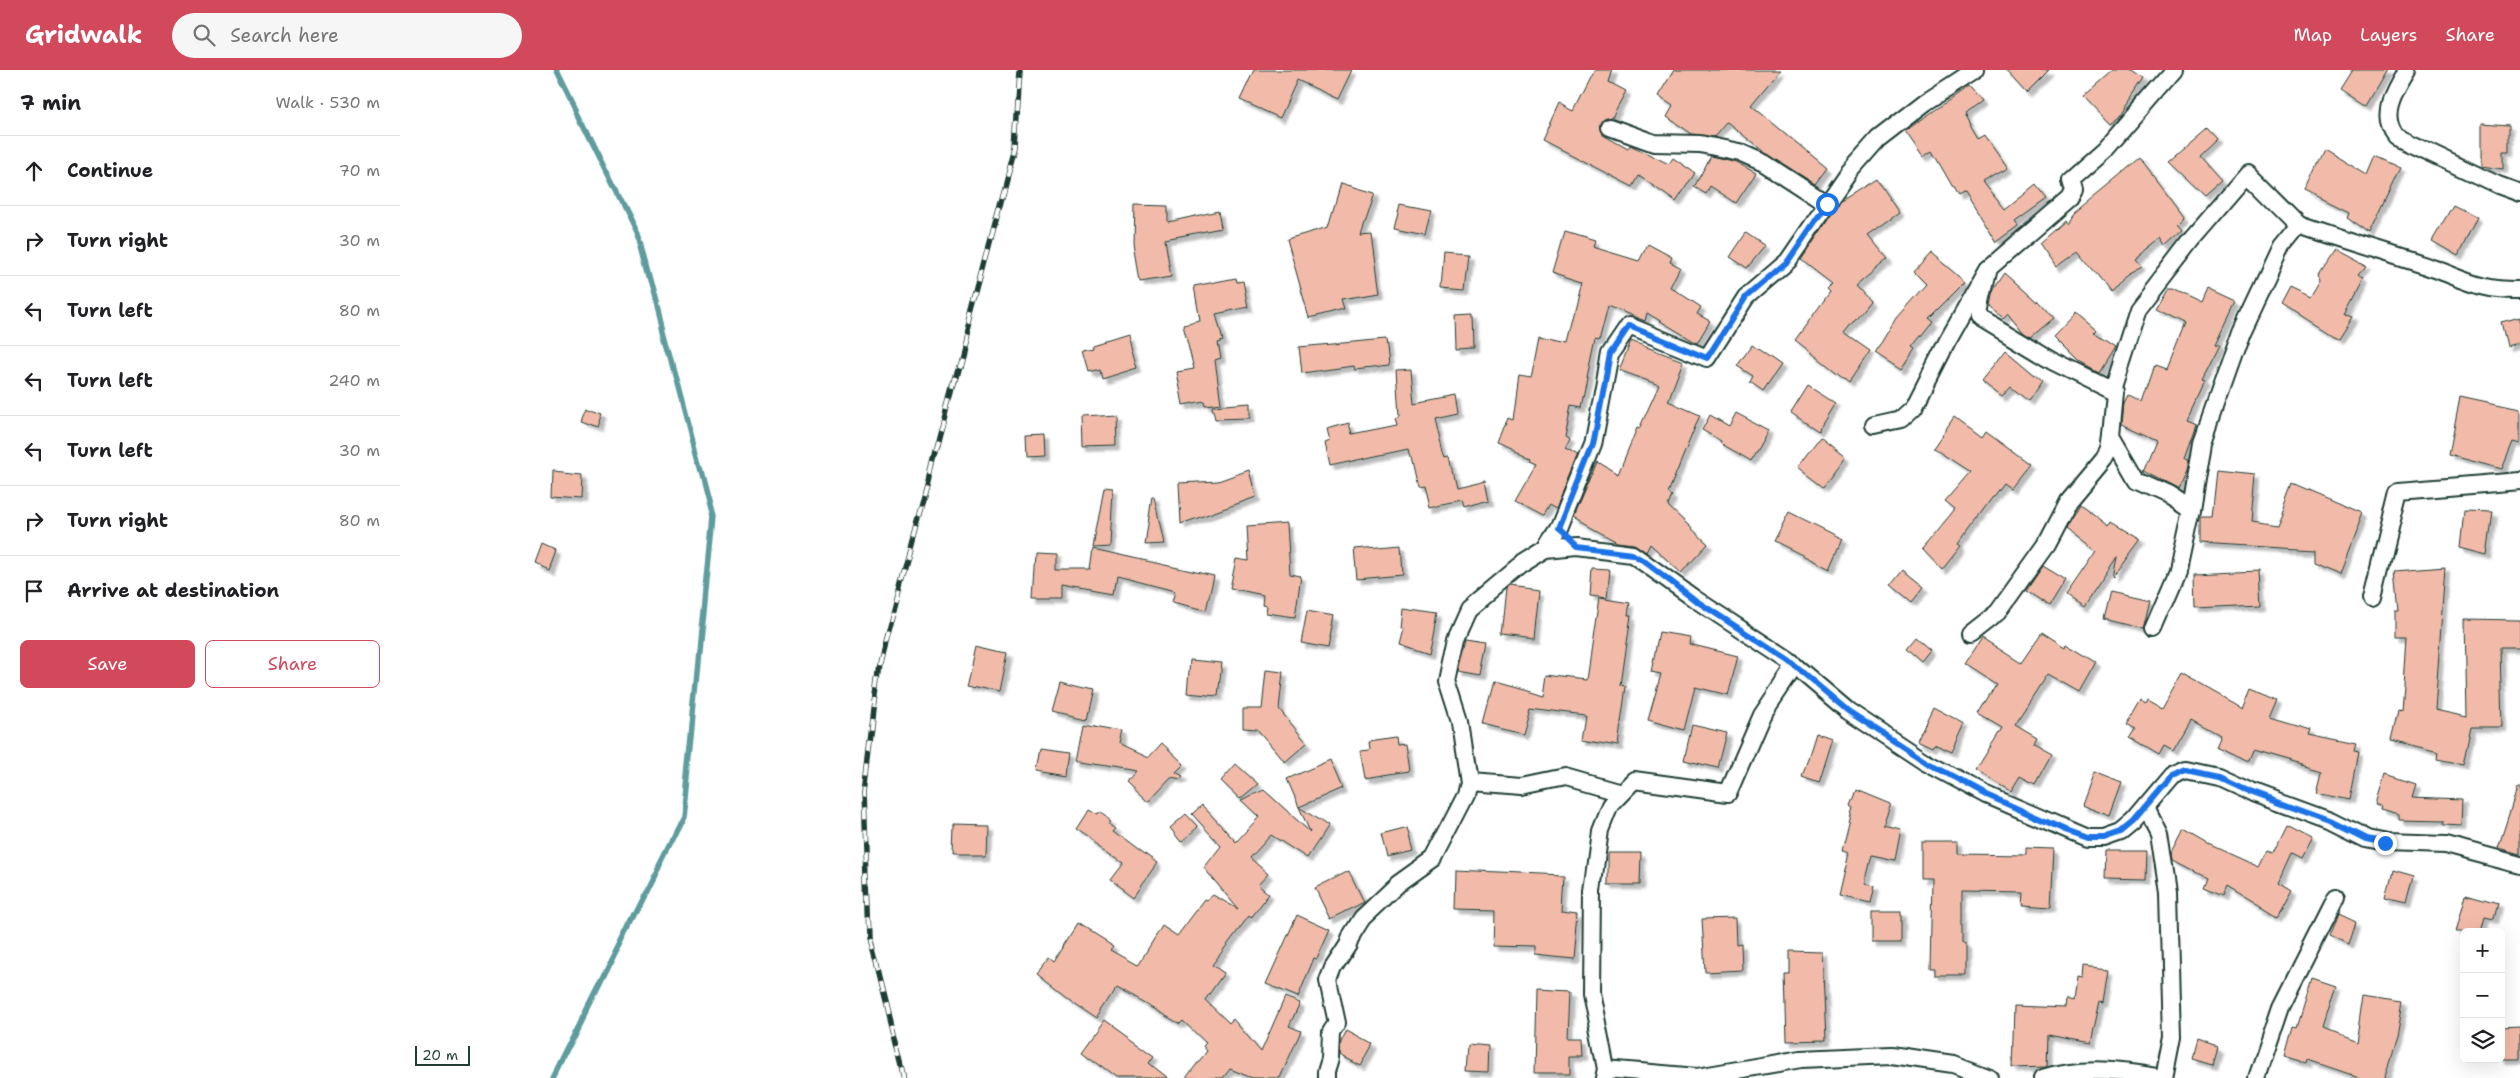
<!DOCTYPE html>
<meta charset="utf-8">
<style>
:root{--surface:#fff;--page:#f6f6f6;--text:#202124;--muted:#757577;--line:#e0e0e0;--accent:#d1495b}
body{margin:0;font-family:"Shantell Sans",sans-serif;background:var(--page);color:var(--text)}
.controls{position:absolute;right:15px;bottom:15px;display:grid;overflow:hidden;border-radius:8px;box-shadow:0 5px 20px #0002}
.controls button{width:45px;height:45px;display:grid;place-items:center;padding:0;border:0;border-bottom:1px solid var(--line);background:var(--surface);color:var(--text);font:25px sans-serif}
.scale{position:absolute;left:15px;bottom:12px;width:55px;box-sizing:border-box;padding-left:5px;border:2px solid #1f3d34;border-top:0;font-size:14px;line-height:18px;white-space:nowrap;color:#1f3d34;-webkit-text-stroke:4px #fff;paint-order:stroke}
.stop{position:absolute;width:15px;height:15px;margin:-11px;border:4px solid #1a73e8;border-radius:50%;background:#fff}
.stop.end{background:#1a73e8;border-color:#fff;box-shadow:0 1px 5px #0008}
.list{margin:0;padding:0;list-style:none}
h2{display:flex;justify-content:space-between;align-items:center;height:65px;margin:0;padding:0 20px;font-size:21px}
h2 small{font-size:16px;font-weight:400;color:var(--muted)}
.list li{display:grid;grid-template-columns:32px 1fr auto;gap:15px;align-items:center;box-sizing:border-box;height:70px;padding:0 20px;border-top:1px solid var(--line)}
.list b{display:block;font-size:19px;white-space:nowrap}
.list em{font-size:16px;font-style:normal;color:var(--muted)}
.actions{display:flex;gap:10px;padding:15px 20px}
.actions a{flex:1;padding:11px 0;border:1px solid var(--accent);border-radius:8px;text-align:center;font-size:18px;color:var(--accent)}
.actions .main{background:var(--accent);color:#fff}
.icon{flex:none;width:28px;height:28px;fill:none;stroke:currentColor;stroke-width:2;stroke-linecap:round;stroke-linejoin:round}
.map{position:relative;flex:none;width:2120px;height:1008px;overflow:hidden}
header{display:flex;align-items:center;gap:30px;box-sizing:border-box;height:70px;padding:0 25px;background:var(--accent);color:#fff}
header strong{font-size:24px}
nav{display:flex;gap:28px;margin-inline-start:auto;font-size:18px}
.search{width:350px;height:45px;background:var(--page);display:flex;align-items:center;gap:12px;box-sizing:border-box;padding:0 18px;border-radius:28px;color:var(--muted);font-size:19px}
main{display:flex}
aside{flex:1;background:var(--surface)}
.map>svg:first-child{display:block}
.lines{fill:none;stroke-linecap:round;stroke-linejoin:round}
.stream{stroke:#5f9c9e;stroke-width:5.5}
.building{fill:#f2baa8;stroke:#1f3d34;filter:url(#shadow)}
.minor-casing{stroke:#1f3d34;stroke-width:20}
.minor{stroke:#fff;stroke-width:16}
.rail-casing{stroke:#1f3d34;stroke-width:5.5}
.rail{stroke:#fff;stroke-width:4;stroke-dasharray:11;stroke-linecap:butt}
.route{stroke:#1a73e8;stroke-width:6}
</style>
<header>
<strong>Gridwalk</strong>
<div class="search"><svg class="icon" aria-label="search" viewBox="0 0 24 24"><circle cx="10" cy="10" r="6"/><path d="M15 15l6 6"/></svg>Search here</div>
<nav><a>Map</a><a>Layers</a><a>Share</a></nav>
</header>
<main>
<aside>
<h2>7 min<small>Walk · 530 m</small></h2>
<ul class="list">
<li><svg class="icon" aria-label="ahead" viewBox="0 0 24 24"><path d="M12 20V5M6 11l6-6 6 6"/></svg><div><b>Continue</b></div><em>70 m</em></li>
<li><svg class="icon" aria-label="right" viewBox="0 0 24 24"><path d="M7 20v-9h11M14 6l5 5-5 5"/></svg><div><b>Turn right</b></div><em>30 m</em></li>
<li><svg class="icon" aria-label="left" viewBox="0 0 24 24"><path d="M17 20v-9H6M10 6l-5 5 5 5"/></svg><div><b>Turn left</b></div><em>80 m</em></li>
<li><svg class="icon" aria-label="left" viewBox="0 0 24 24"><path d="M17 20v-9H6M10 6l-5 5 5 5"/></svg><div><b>Turn left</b></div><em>240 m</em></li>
<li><svg class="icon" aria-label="left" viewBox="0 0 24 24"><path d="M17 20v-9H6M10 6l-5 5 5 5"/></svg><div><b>Turn left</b></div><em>30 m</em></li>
<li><svg class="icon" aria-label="right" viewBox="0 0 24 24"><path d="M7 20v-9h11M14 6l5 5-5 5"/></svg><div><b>Turn right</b></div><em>80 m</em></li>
<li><svg class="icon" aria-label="arrive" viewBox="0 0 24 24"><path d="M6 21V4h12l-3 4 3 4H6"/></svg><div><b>Arrive at destination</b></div></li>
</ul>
<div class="actions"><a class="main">Save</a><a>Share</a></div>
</aside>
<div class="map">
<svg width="2120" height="1008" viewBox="0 0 2120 1008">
<defs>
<filter id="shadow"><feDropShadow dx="4.5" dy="4.5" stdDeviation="1" flood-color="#0004"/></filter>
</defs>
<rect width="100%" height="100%" fill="#fff"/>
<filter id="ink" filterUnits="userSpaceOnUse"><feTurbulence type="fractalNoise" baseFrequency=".02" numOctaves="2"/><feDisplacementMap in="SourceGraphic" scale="10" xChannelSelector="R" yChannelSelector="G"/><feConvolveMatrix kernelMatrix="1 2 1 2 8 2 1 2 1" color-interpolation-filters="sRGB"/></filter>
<g filter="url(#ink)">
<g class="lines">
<!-- stream -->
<path class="stream" d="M153,1008L283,748L312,447L239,168L156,0"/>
</g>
<!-- building -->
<g class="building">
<path d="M854,0H952L938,29L897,10L880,48L840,30Z"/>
<path d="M1195,0H1213L1209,12L1226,21L1212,47L1204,49L1201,53L1203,65L1228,79L1230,75L1234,77L1269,94L1273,88L1295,103L1276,132L1239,106L1233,117L1142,70L1159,33L1174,41Z"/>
<path d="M1274,0H1380L1351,35L1427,98L1415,114L1364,82L1327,52L1314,67L1292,64L1267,47L1273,36L1258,26Z"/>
<path d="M1605,0H1649L1626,23Z"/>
<path d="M1714,0H1734L1745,8L1721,45L1711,54L1684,26Z"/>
<path d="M1952,0H1987L1966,36L1940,19Z"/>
<path d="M1568,17L1581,32L1564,45L1578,69L1585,65L1608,98L1583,112L1605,140L1636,115L1647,129L1615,152L1618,156L1596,172L1565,122L1558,126L1532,81L1523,87L1505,61Z"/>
<path d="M2082,53L2109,55V81H2103V99L2082,96Z"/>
<path d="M1806,57L1816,68L1798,85L1821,111L1805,125L1768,90Z"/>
<path d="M1924,79L1967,105L1975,86L2001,98L1970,164L1947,148L1949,143L1905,121Z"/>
<path d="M1311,86L1336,92L1356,103L1336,133L1310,116L1306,124L1294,117Z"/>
<path d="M1740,88L1785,147L1778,154L1783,160L1766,175L1762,168L1735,189L1741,196L1726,204L1711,222L1678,181L1656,197L1639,173L1664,151L1666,154L1673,144Z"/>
<path d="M1476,109L1499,143L1468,165L1488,189L1456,216L1470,231L1444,263L1470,281L1449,312L1395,270L1430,222L1427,219L1432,214L1401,190L1441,131Z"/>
<path d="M941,113L975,123L961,166L972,165L980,223L941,229L944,239L909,248L887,169L928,157Z"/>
<path d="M1000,134L1031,140L1025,166L994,160Z"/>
<path d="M735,135L768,136V152L818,141L821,158L765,169L771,207L740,212L734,172Z"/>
<path d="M2053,135L2077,147L2058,186L2032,171Z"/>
<path d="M1165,161L1195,170L1193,177L1239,191L1248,174L1272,187L1270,192L1280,197L1270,217L1301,237L1297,244L1310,251L1297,273L1247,243L1245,251L1208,236L1199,271L1195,270L1181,337L1171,335L1165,364L1170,367L1165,377L1179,384L1157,438L1150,434L1144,444L1116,429L1136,394L1129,391L1130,388L1098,375L1108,348L1113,350L1119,305L1131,307L1139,266L1169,272L1184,212L1153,202Z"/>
<path d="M1346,163L1365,176L1347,198L1330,187Z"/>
<path d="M1934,180L1966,197L1959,205L1964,209L1946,244L1952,247L1938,269L1881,233L1890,216L1911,226L1921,209L1919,203Z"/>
<path d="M1044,182L1068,184L1064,220L1041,218Z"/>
<path d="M1531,183L1565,212L1529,248L1533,251L1512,277L1515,279L1501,300L1475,283L1496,248L1526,214L1514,202Z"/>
<path d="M1605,203L1637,232L1638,230L1654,248L1631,267L1624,263L1608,243L1603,248L1591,237L1594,219Z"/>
<path d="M836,208L837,212L843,211L848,237L816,244L823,271L818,273L821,288L815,290L821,333L805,335L804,331L783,335L777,302L794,299L783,255L800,251L794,216Z"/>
<path d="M1768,219H1773L1802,233L1808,219L1836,232L1816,274L1820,275L1801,312L1804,313L1787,350L1797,354L1785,388L1789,389L1787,401L1779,420L1743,401L1756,370L1722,354L1724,333L1728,325L1742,332L1755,294L1766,298L1784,253L1756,239Z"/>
<path d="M1677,243L1697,260L1694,263L1715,277L1699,303L1679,292L1654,267Z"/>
<path d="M1074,245L1075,277L1056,278L1055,246Z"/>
<path d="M2120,247V272L2107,276L2101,252Z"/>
<path d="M728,266L737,298L702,309L700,300L690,303L684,282L694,280L693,277Z"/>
<path d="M986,269L989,296L955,300L954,296L902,303L899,277Z"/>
<path d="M1231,271L1283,291L1268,331L1300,345L1268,423L1272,426L1268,436L1308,474L1281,503L1250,474L1246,482L1234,474L1217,472L1174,448L1198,392L1218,404L1237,358L1239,359L1259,315L1219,300Z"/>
<path d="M1352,275L1381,295L1363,321L1350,312L1353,306L1337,296Z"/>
<path d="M1605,280L1642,311L1628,331L1611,317L1602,327L1581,311Z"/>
<path d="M1011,299L1014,334L1055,326L1058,344L1035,349L1043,383L1045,388L1049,387L1056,417L1085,410L1089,430L1061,437L1059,430L1028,437L1023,417L1017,418L1008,379L930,396L925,373L930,371L927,359L949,353L952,364L997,355L995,348L999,346L996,300Z"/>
<path d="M1408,316L1435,333L1418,361L1391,343Z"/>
<path d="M2060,326L2120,339V374L2113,372L2102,399L2049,385Z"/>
<path d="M850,333V348L815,349L812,336Z"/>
<path d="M186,337L202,343L197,357L180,351Z"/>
<path d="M1336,343L1368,360L1351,391L1320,373L1321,371L1302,360L1310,345L1329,356Z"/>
<path d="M716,344L717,376L683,377L682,346Z"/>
<path d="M1554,347L1582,368L1586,362L1629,394L1610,418L1603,413L1558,474L1561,476L1542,500L1522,479L1555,439L1545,431L1570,402L1533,378Z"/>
<path d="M645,362L646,385L627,386L626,363Z"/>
<path d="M1420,367L1445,387L1423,417L1397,397Z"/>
<path d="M153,400L183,403L182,428L152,426Z"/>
<path d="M849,400L856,427L781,454L779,413L818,411Z"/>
<path d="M1816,400L1856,404L1852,451L1877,455L1893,413L1963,443L1940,504L1912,493V481L1800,474V447H1811Z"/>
<path d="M704,418L713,419L710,477L693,478Z"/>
<path d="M752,426H754L764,474L745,475Z"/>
<path d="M1680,434L1709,456L1711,452L1741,470L1713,508L1717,487L1683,537L1666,526L1696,482L1666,458Z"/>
<path d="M2064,441L2093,442L2087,485L2060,478Z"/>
<path d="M1389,442L1443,469L1430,499L1374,471Z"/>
<path d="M887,453L890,504L901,506L895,547L866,543L867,536L862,535L863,525L830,518L836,489L849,491L847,456Z"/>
<path d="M143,475L156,481L149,500L136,494Z"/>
<path d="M1001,475L1003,505L957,509L954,479Z"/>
<path d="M693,479L814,506L806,540L772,532L775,521L717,506L714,525L664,516V529H632L635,482L655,483V500H690Z"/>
<path d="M1643,496L1666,510L1650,536L1626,521Z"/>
<path d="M2045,497L2035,640L2067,647L2065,549L2120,550V577H2100L2102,657H2071L2063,694L2037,689L2038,682L2035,681L1991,670L1998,640L2001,641L2006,570H1995V540H1999L1995,501Z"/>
<path d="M1192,499L1210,500L1207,528L1190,526Z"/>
<path d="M1503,500L1524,517L1512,532L1491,515Z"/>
<path d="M1859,501L1861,534L1795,537L1794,504Z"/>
<path d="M1109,518L1138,522L1133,568L1101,564L1106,521Z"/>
<path d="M1710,521L1750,530L1743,559L1703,549Z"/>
<path d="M1199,528L1230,533L1228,545H1231L1221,615L1226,616L1218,676L1181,670L1185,644L1129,637L1122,663L1083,653L1094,612L1144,626L1147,605L1187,610Z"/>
<path d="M1003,539L1038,544L1030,585L1000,575L1004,559H1001Z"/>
<path d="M907,541L934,546L928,578L901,573Z"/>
<path d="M1259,562L1290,567L1289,574L1338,586L1328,625L1295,617L1284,660L1248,650L1261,604L1251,602Z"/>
<path d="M1642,562L1665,577L1666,574L1696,592L1679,622L1647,604L1615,654L1637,667L1634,673L1652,683L1635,714L1620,706L1611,721L1576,700L1602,658L1578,644L1596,614L1565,594L1582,568L1621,593Z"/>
<path d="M1515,567L1530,580L1521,591L1506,578Z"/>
<path d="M1067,568L1088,571L1082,605L1059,601Z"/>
<path d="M577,576L607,583L599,622L568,615Z"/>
<path d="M790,590L822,593L818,626L787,623Z"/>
<path d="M866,600L883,602L879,639L907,673L885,692L857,659L843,658V639H862Z"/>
<path d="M1781,603L1843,638L1851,618L1877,629L1869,648L1910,660L1908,665L1956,675L1954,682L1959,683L1950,729L1917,722L1922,701L1852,681L1848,691L1815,677L1820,665L1791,649L1773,680L1764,675L1759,684L1730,667L1735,659L1727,654L1741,630L1746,633L1748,629L1762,637Z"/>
<path d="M661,612L693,620L686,649L653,641Z"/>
<path d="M1533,637L1565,654L1552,682L1534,674L1532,677L1517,670Z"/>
<path d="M684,654L723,661L720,675L748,688L762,673L784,694L776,702L783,706L781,709L771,707L748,732L726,711L735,701L677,691Z"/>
<path d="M1292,655L1327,663L1318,698L1284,690Z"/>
<path d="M1416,663L1433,668L1419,713L1402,707Z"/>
<path d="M996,668L997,675L1005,674L1009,701L965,708L960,681L970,680L969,672Z"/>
<path d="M639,678L671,682L668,706L635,701Z"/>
<path d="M930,690L942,718L899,737L887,709Z"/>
<path d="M836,694L858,714L840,729L821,711Z"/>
<path d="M1693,702L1722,713L1710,746L1681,735Z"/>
<path d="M1985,704L2016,714L2012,727L2062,729L2061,756L2044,755V751L1999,750V745L1981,740L1982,736L1976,734Z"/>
<path d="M2117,719H2120V784L2098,778Z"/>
<path d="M864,720L910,762L899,737L928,756L907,788L871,765L850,788L868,804L858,815L869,824L851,848L849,846L812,895L824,903L805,930L829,953L833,949L861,982L885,927L900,933L889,956L901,961L880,1008H852L830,999L823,1008H786L807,981L803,976L806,973L783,951L780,954L716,918L697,948L673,932L637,904L650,888L655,892L679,854L714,876L711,880L738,895L762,856L777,866L805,829L807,830L813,825L838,839L804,798L821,776L792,744L802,735L836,772L859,747L841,730Z"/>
<path d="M1457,720L1491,734L1483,755L1501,759L1495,790L1472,785L1465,814L1475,816L1471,833L1439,826L1449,783L1442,781L1453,737L1451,736Z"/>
<path d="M688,739L697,744L699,741L712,750L710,753L717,758L714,761L757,793L734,826L710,808L723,791L675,759Z"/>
<path d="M786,744L798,757L781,772L770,758Z"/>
<path d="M553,754L587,755L586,785H552Z"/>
<path d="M1887,755L1912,768L1901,789L1891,784L1878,813L1891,821L1876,848L1825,817L1821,826L1802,818L1806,808L1773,791L1772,783L1784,760L1808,774L1859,797L1867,781L1873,783Z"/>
<path d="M1008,758L1014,781L987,787L981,765Z"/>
<path d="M1521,771H1558V784L1626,785V778L1654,779L1651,837L1623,835L1624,823L1562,822V874H1565V905H1535V898H1530L1532,808H1521Z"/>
<path d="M1705,781H1747L1746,809L1704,808Z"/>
<path d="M1208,783H1241L1240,815H1208Z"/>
<path d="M1055,800L1164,805L1162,844L1177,846L1173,888L1133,884V876L1093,875L1094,841L1054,840Z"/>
<path d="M1993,800L2014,806L2007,833L1986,828Z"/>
<path d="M949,801L964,832L930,849L915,818Z"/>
<path d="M2066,824L2098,833L2094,849L2085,847L2081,862H2056Z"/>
<rect x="1472" y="842" width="29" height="31"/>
<path d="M1939,844L1956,852L1949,875L1930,866Z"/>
<path d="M897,845L930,860L917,889L914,888L898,927L866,914Z"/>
<path d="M1335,848L1336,874L1341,873L1342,900L1305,902L1302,849Z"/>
<path d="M1390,881L1422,882L1426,970L1387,971L1385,905H1390Z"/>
<path d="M1682,897L1708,900L1703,932L1700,931L1691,973L1648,965L1647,997L1612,998L1614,936L1665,938L1666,930L1673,932L1676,908L1681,909Z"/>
<path d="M1912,909L1936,917L1923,959L1956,972L1963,924L2003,930L1997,970L1984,1008H1962L1909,990L1908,994L1885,987L1893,957L1897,958Z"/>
<path d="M1136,919L1171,921L1169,969H1183L1184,986H1170V1003H1134Z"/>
<path d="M704,950L754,986L749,993L768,1008H716L681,982Z"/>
<path d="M2120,956V989H2101V957Z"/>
<path d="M947,960L973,974L961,996L940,985L941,972Z"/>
<path d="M1798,971L1818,978L1813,995L1793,989Z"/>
<path d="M1068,974L1089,976L1088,1002L1066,1001Z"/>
</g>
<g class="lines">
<defs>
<g id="minor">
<path d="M2007,0C1994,21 1979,45 1996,67L2098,115L2120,123"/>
<path d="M1210,57L1254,73L1300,74L1339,82L1364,93L1427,134"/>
<path d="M1589,198L1582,227L1579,247L1652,291L1715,322L1711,366L1737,411L1768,425L1791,440L1778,501L1753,559"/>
<path d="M1712,320L1738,239L1792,169L1848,104L1899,155"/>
<path d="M1474,355L1501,349L1514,337L1547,272L1589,198L1669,129L1673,122L1670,111L1704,81L1774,0"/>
<path d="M1791,440L1802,372L1841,262L1881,177L1899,155C1944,171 1990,184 2035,199C2068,211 2083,221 2120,220"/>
<path d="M1146,480L1159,460L1193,375L1210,284L1229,256L1307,288L1346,227L1388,191L1449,102L1478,69L1526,32L1575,0"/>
<path d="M1973,527L1999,421L2120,411"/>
<path d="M1570,564L1598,542L1646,475L1669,431L1704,389L1709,380L1711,366"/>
<path d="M1069,712L1122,716L1165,707L1221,723"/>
<path d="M1746,737L1759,763L1768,823L1772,967L1764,1008"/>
<path d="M1206,999L1297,1007L1401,989L1491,985L1553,994L1589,1008"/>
<path d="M926,1008V1002L930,989L931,962L937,953L928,911L933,898L948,875L952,864L962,848L998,814L1033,789L1066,725L1069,712L1060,652L1047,611L1056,568L1069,539L1119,497L1146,480L1177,477L1232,484L1295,529L1389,591L1448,641L1525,692L1587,725L1687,768H1704L1721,762L1733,752L1772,706L1786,700L1818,707L1851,722L1930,751L1966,769L1985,773L2046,775L2120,795"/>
<path d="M1204,1008L1206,999L1191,922L1192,821L1200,760L1210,735L1234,710L1328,723L1362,645L1395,596"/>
<path d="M1643,1008C1685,995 1721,1001 1763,1008"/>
<path d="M1857,1008L1881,937L1936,828"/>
</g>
</defs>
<!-- minor casing -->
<use href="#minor" class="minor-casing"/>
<!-- minor -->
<use href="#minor" class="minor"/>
<defs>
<path id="rail" d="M504,1008L469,868L464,721L480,593L615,78L620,0"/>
</defs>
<!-- rail casing -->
<use href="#rail" class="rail-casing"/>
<!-- rail -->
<use href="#rail" class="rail"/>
</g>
</g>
<g class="lines" filter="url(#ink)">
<!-- route -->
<path class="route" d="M1427,134L1388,191L1346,227L1307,288L1229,256L1210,284L1193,375L1159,460L1177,477L1232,484L1244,491L1295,530L1389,591L1448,641L1526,692L1587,725L1665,760L1687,768H1704L1721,762L1733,752L1772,706L1786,700L1818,707L1850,722L1930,751L1966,769L1985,773"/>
</g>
</svg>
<div class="controls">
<button>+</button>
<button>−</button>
<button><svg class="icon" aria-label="layers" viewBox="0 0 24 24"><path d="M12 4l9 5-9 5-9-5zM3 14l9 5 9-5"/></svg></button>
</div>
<div class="scale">20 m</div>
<div class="stop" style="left:1427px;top:134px"></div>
<div class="stop end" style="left:1985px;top:773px"></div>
</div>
</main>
